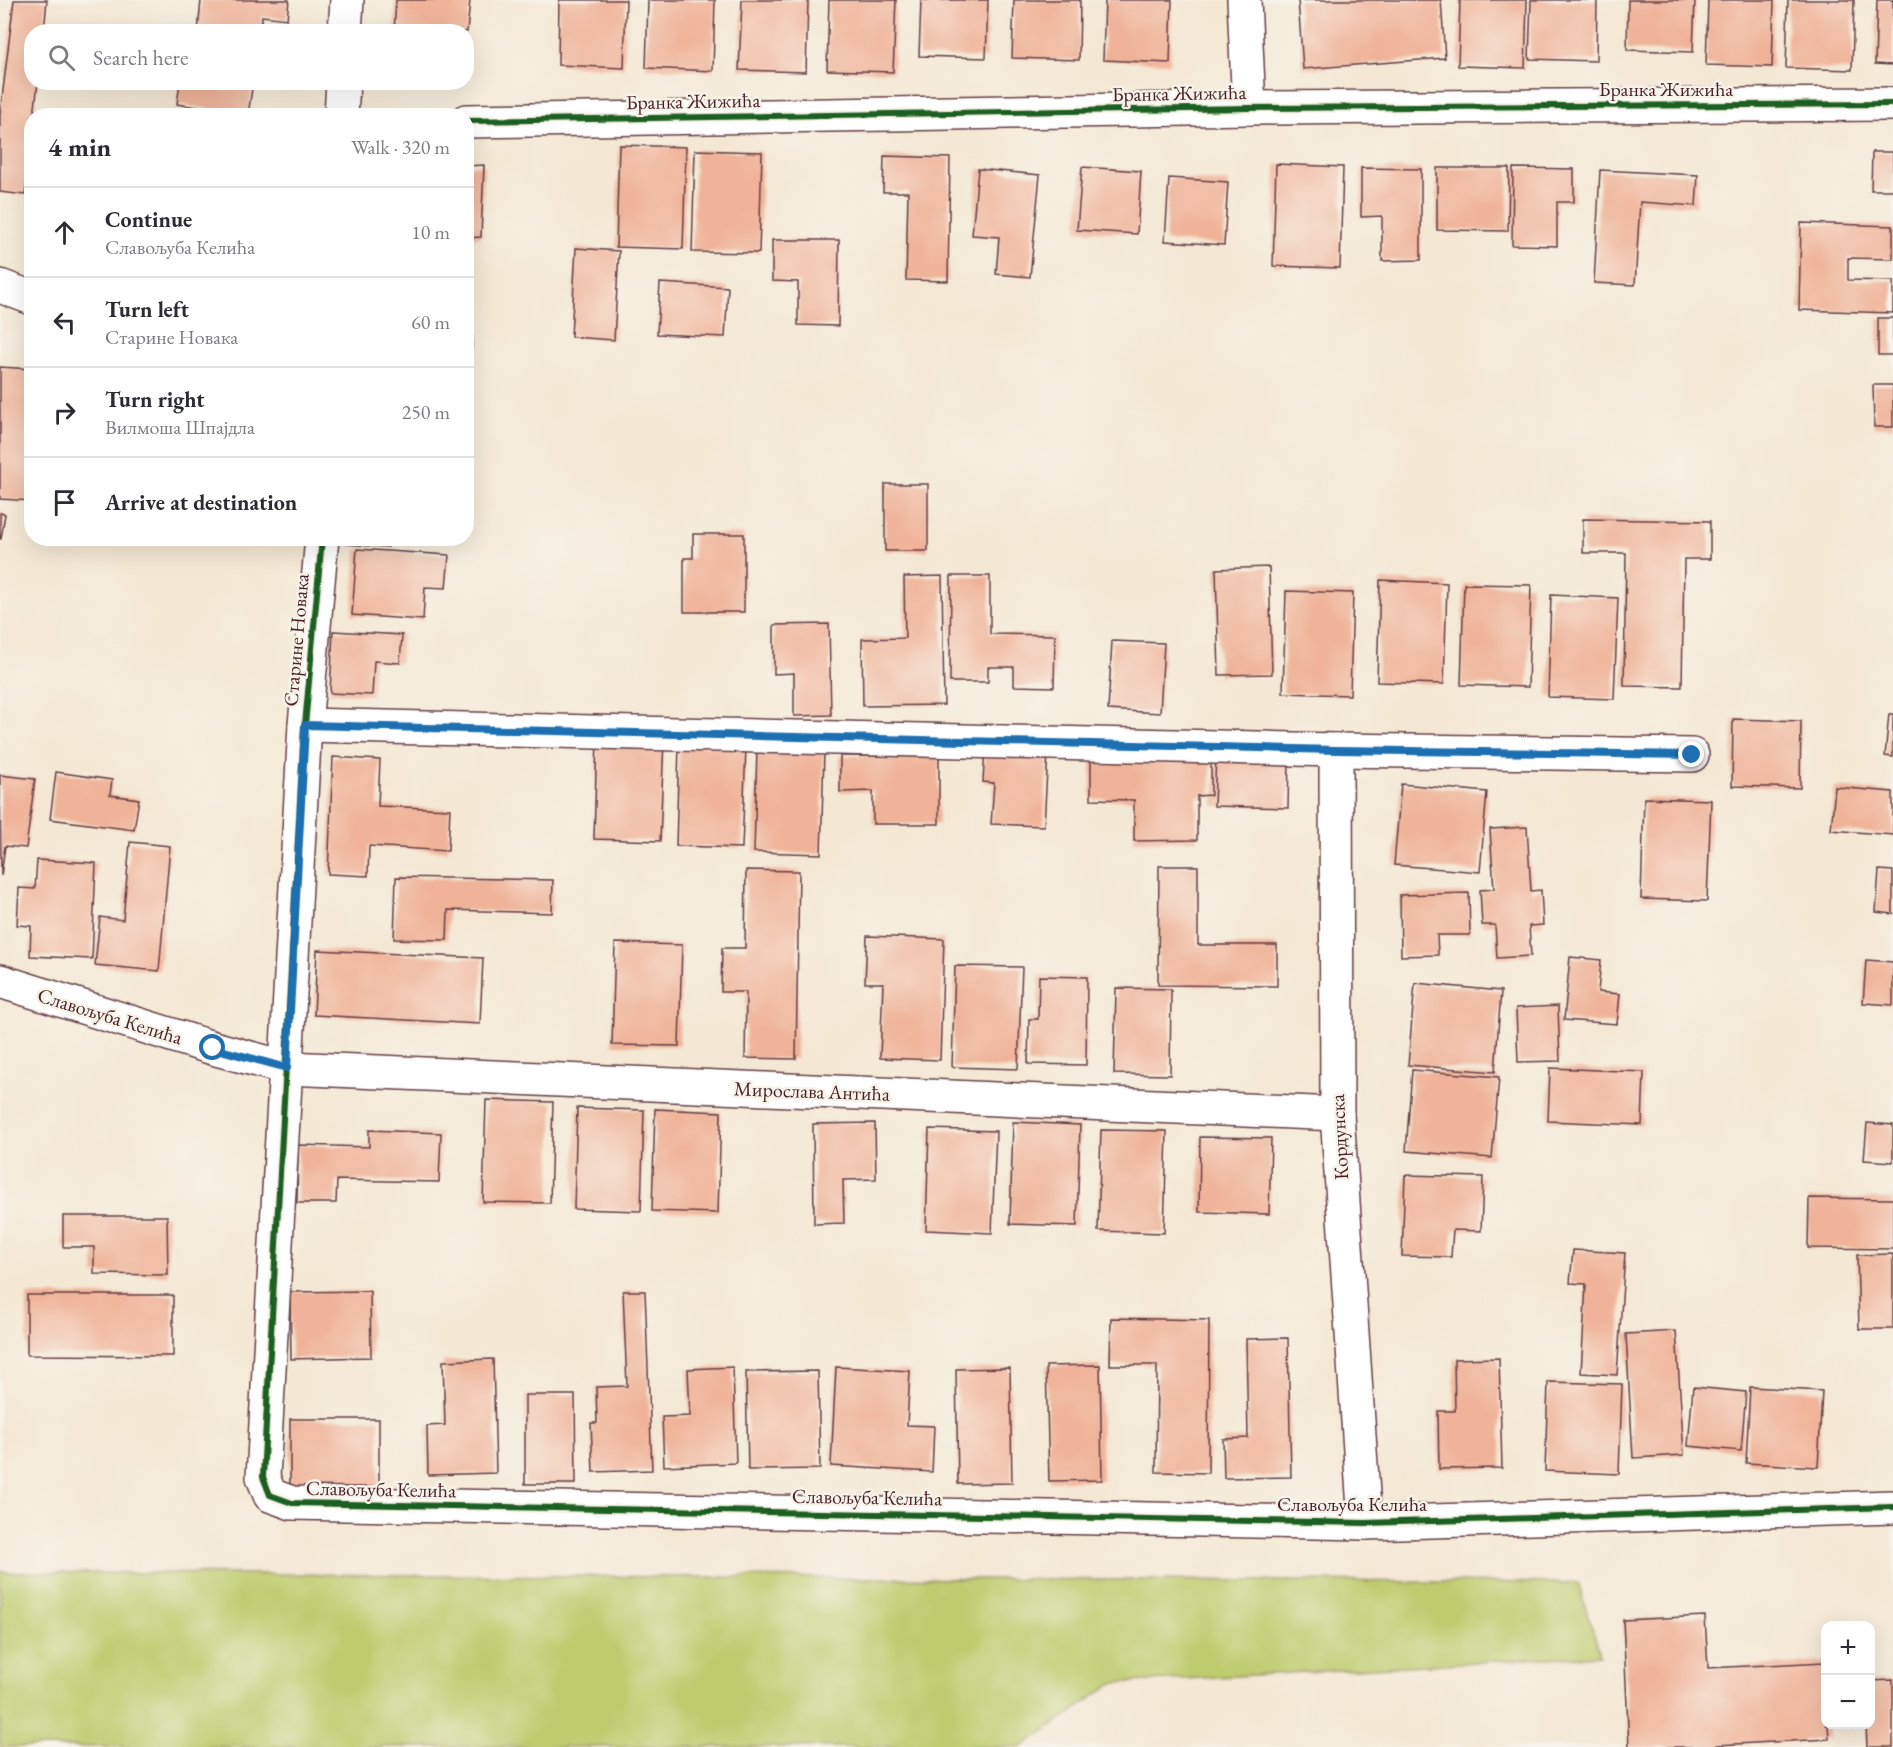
<!DOCTYPE html>
<meta charset="utf-8">
<style>
:root{--surface:#fff;--page:#f7f7f7;--text:#2b2b33;--muted:#7c7c81;--line:#e1e1e2}
body{margin:0;font-family:"EB Garamond",serif;background:var(--page);color:var(--text)}
.controls{position:absolute;right:18px;bottom:18px;display:grid;overflow:hidden;border-radius:12px;box-shadow:0 6px 24px #0002}
.controls button{width:54px;height:54px;display:grid;place-items:center;padding:0;border:0;border-bottom:2px solid var(--line);background:var(--surface);color:var(--text);font:30px sans-serif}
.stop{position:absolute;width:18px;height:18px;margin:-14px;border:4px solid #1f6fb2;border-radius:50%;background:#fff}
.stop.end{background:#1f6fb2;border-color:#fff;box-shadow:0 2px 6px #0008}
.list{margin:0;padding:0;list-style:none}
h2{display:flex;justify-content:space-between;align-items:center;height:78px;margin:0;padding:0 24px;font-size:26px}
h2 small{font-size:20px;font-weight:400;color:var(--muted)}
.list li{display:grid;grid-template-columns:39px 1fr auto;gap:18px;align-items:center;box-sizing:border-box;height:90px;padding:0 24px;border-top:2px solid var(--line)}
.list b{display:block;font-size:22px;white-space:nowrap}
.list p{margin:0;font-size:20px;white-space:nowrap;color:var(--muted)}
.list em{font-size:20px;font-style:normal;color:var(--muted)}
.icon{flex:none;width:33px;height:33px;fill:none;stroke:currentColor;stroke-width:2;stroke-linecap:round;stroke-linejoin:round}
.map{position:relative;flex:none;width:1893px;height:1747px;overflow:hidden}
.search{position:absolute;background:var(--surface);box-shadow:0 6px 24px #0002;left:24px;top:24px;width:450px;height:66px;display:flex;align-items:center;gap:15px;box-sizing:border-box;padding:0 21px;border-radius:24px;color:var(--muted);font-size:22px}
.panel{position:absolute;background:var(--surface);box-shadow:0 6px 24px #0002;left:24px;top:108px;width:450px;height:438px;border-radius:24px}
.map>svg:first-child{display:block}
.green{fill:#becc6e;stroke:#84764c;stroke-width:1.5}
.building{fill:#f0b39a}
.lines{fill:none;stroke-linecap:round;stroke-linejoin:round}
.street-casing{stroke:#643d44;stroke-width:36}
.street{stroke:#fff;stroke-width:33}
.cycleway-casing{stroke:#f7f3e8;stroke-width:10}
.cycleway{stroke:#1b5e20;stroke-width:6}
.route{stroke:#1f6fb2;stroke-width:8}
.labels{text-anchor:middle;dominant-baseline:central;stroke-width:5;stroke-linejoin:round;paint-order:stroke}
.street-label{font-size:20px;fill:#4a1f2b;stroke:#f7f3e8}
</style>
<div class="map">
<svg width="1893" height="1747" viewBox="0 0 1893 1747">
<rect width="100%" height="100%" fill="#f7f3e8"/>
<filter id="ink" filterUnits="userSpaceOnUse"><feTurbulence type="fractalNoise" baseFrequency=".0167" numOctaves="2"/><feDisplacementMap in="SourceGraphic" scale="12" xChannelSelector="R" yChannelSelector="G"/><feConvolveMatrix kernelMatrix="1 2 1 2 8 2 1 2 1" color-interpolation-filters="sRGB"/></filter>
<filter id="wash" filterUnits="userSpaceOnUse"><feTurbulence type="fractalNoise" baseFrequency=".008" numOctaves="4" result="noise"/><feDisplacementMap in="SourceGraphic" scale="24" xChannelSelector="R" yChannelSelector="G"/><feGaussianBlur stdDeviation="1.35" result="paint"/><feColorMatrix in="noise" values="0 0 0 0 0 0 0 0 0 0 0 0 0 0 0 0 0 1.4 0 .05"/><feComposite in="paint" operator="in"/></filter>
<g filter="url(#wash)">
<rect width="100%" height="100%" fill="#f4e8d4"/>
<!-- green -->
<path class="green" d="M0,1572L1578,1583L1600,1655L1113,1683L1022,1747H0Z"/>
<g id="blocks">
<!-- building -->
<g class="building">
<path d="M14,0H47L44,32H32V82H38L34,116H32V139L25,195L0,192V115Z"/>
<path d="M201,0H289L287,19L262,16L261,32H198Z"/>
<path d="M396,0H470L467,32H394Z"/>
<path d="M559,0H626L624,68L558,65Z"/>
<path d="M648,0H715L713,71L646,68Z"/>
<path d="M742,0H808L806,72L739,70Z"/>
<path d="M829,0H896L893,72L827,70Z"/>
<path d="M921,0H988L986,58L919,56Z"/>
<path d="M1014,0H1080L1079,60L1012,58Z"/>
<path d="M1105,0H1172L1170,63L1103,60Z"/>
<path d="M1298,0H1441L1445,58L1303,69Z"/>
<path d="M1460,0H1527L1525,68L1458,66Z"/>
<path d="M1531,0H1597L1596,61L1529,59Z"/>
<path d="M1628,0H1695L1693,52L1627,50Z"/>
<path d="M1708,0H1774L1772,67L1706,65Z"/>
<path d="M1788,0H1854L1852,70L1786,68Z"/>
<path d="M1877,0H1893V65L1875,64Z"/>
<path d="M180,82H253L248,115L177,104Z"/>
<path d="M619,145L686,147L683,249L616,247Z"/>
<path d="M695,150L762,152L759,253L692,252Z"/>
<path d="M1872,152H1893V190H1871Z"/>
<path d="M884,156L950,158L948,281L906,280L908,192H883Z"/>
<path d="M1276,164L1343,167L1340,268L1273,266Z"/>
<path d="M484,165L481,237L466,238V166Z"/>
<path d="M1082,167L1141,171L1137,234L1077,230Z"/>
<path d="M1361,168L1421,169V260L1382,261V216L1361,217Z"/>
<path d="M1437,168H1509L1508,231L1437,230Z"/>
<path d="M1513,168L1574,169V202H1557V246L1512,245Z"/>
<path d="M978,169L1040,175L1030,277L996,274L999,237L972,235Z"/>
<path d="M1600,170L1698,175L1696,206L1640,202L1635,285L1594,283Z"/>
<path d="M1169,178L1228,182L1224,245L1165,241Z"/>
<path d="M1801,223L1893,226V259L1848,258V280L1893,281V313L1799,310Z"/>
<path d="M772,240H839L838,326L798,325V282L772,281Z"/>
<path d="M576,248L619,251L614,340L571,337Z"/>
<path d="M660,283L728,287L725,337L657,334Z"/>
<rect x="1878" y="318" width="15" height="37"/>
<path d="M466,335L473,336L469,371L466,370Z"/>
<path d="M0,367L32,369V501L0,499Z"/>
<path d="M1873,385H1893V427H1874Z"/>
<rect x="885" y="484" width="43" height="67"/>
<path d="M0,513L5,514L1,539H0Z"/>
<path d="M1583,519L1710,521V559H1684L1682,687L1624,686L1626,553H1583Z"/>
<path d="M693,534H744V612H684V558H693Z"/>
<path d="M346,538H389L388,547L346,544Z"/>
<path d="M357,549L449,555L446,588L425,587L423,620L352,615Z"/>
<path d="M1269,567L1272,674L1219,675L1216,569Z"/>
<path d="M942,576L944,705L863,706L862,639L905,638L904,577Z"/>
<path d="M951,576H990V634L1055,635L1054,687L1014,686V667H988V682H950Z"/>
<path d="M1380,580L1447,583L1444,684L1377,682Z"/>
<path d="M1464,584L1531,585L1528,687L1461,685Z"/>
<path d="M1286,591L1353,593L1350,695L1283,693Z"/>
<path d="M1551,595L1618,598L1614,699L1548,697Z"/>
<path d="M829,624L831,715L794,716V673L774,674V625Z"/>
<path d="M333,631L402,635L400,663L374,661L372,695L330,693Z"/>
<path d="M1112,641L1164,643L1160,713L1108,710Z"/>
<path d="M1889,714H1893V757L1885,756Z"/>
<path d="M1733,719L1801,721L1800,788L1732,786Z"/>
<path d="M597,737L664,739L660,841L594,839Z"/>
<path d="M679,745L746,747L742,848L676,846Z"/>
<path d="M884,748H939V824H873V791L840,792V756H884Z"/>
<path d="M985,748L1048,751L1044,826L991,824L994,783L983,782Z"/>
<path d="M757,750L824,753L821,854L754,852Z"/>
<path d="M1091,752L1211,754V795L1197,796V840L1134,841V800L1091,799Z"/>
<path d="M1216,755L1289,758L1288,808L1214,806Z"/>
<path d="M333,757L380,760L378,806L450,809L448,851L369,846L368,876L328,874Z"/>
<path d="M56,772L112,780L110,795L139,799L134,830L50,819Z"/>
<path d="M0,775L35,779L26,848L5,846L1,876Z"/>
<path d="M1401,784L1487,792L1480,872L1394,865Z"/>
<path d="M1835,787L1893,792V835L1831,830Z"/>
<path d="M1644,798L1711,800L1707,901L1641,899Z"/>
<path d="M1527,827L1531,891L1541,890L1543,925L1529,926L1531,956L1497,958L1495,925H1482L1480,890L1494,889L1490,829Z"/>
<path d="M130,842L170,846L159,971L95,965L100,917L123,920Z"/>
<path d="M37,860L96,863L92,959L30,956L31,926L17,925L19,888L35,889Z"/>
<path d="M1159,866H1198V945H1277V986L1158,985Z"/>
<path d="M746,870L799,871L796,1059L745,1058L746,992H721L722,948H745Z"/>
<path d="M1879,870L1893,871V914L1876,912Z"/>
<path d="M396,877L553,880L552,913L448,910L447,940L394,939Z"/>
<path d="M1469,893L1470,935H1437L1438,955L1401,956L1400,895Z"/>
<path d="M867,936L944,939L940,1060L880,1058L883,983H865Z"/>
<path d="M615,943L682,945L679,1046L612,1045Z"/>
<path d="M317,950L483,958L480,1024L314,1015Z"/>
<path d="M1570,957L1601,960L1598,992L1620,994L1617,1024L1564,1020Z"/>
<path d="M1866,960L1893,962V1005L1863,1003Z"/>
<path d="M955,966L1022,967L1018,1069L952,1067Z"/>
<path d="M1039,976L1087,977L1086,1065L1028,1064L1029,1019H1038Z"/>
<path d="M1415,983L1501,991L1495,1072L1408,1065Z"/>
<path d="M1116,988L1171,989L1170,1075L1114,1074Z"/>
<path d="M1558,1006L1560,1061L1518,1062L1516,1008Z"/>
<path d="M1550,1068L1644,1072L1642,1125L1548,1121Z"/>
<path d="M1412,1070L1499,1077L1492,1158L1406,1151Z"/>
<path d="M486,1100L553,1102L550,1203L483,1202Z"/>
<path d="M577,1108L644,1110L641,1211L574,1209Z"/>
<path d="M655,1109L721,1112L718,1213L652,1211Z"/>
<path d="M1013,1122L1080,1125L1077,1226L1010,1224Z"/>
<path d="M875,1123L876,1179L843,1180L844,1223L814,1224L813,1124Z"/>
<path d="M1867,1123L1893,1125V1162L1864,1160Z"/>
<path d="M929,1129L996,1131L992,1233L926,1230Z"/>
<path d="M369,1130L441,1133L439,1182L337,1180L336,1203H297L298,1145L369,1147Z"/>
<path d="M1101,1130L1167,1131L1164,1233L1098,1231Z"/>
<path d="M1200,1137L1271,1138L1269,1214L1199,1212Z"/>
<path d="M1405,1175L1483,1177L1481,1231L1453,1230L1451,1257L1402,1256Z"/>
<path d="M1809,1198L1893,1199V1249L1808,1248Z"/>
<path d="M63,1216H167L168,1275L94,1274V1247H63Z"/>
<path d="M1573,1250L1625,1253L1617,1375L1581,1373L1586,1284L1570,1283Z"/>
<path d="M1893,1254V1329H1859L1857,1255Z"/>
<path d="M370,1291L371,1357L291,1359L290,1292Z"/>
<path d="M623,1291H645L652,1470L593,1472L591,1423H597L596,1387L627,1386Z"/>
<path d="M27,1295H173V1356L27,1355Z"/>
<path d="M1111,1318L1209,1320L1208,1473L1156,1472L1157,1365H1110Z"/>
<path d="M1676,1331L1684,1455L1633,1458L1626,1334Z"/>
<path d="M1288,1338L1291,1477L1224,1478L1223,1439L1248,1438L1246,1339Z"/>
<path d="M1499,1358L1502,1468L1439,1469L1438,1411H1455L1454,1359Z"/>
<path d="M493,1359L496,1473L428,1475L427,1426L445,1425L443,1361Z"/>
<path d="M1100,1365L1102,1480L1049,1481L1046,1366Z"/>
<path d="M733,1367L736,1463L664,1466L662,1417L690,1416L688,1369Z"/>
<path d="M836,1367L910,1371L907,1425L934,1426L932,1472L831,1466Z"/>
<path d="M1010,1368L1012,1483L958,1484L956,1369Z"/>
<path d="M818,1371L820,1469L748,1470L746,1372Z"/>
<path d="M1548,1382L1622,1384L1619,1474L1545,1471Z"/>
<path d="M1693,1387L1746,1392L1741,1451L1688,1446Z"/>
<path d="M1750,1387L1822,1391L1818,1467L1746,1463Z"/>
<path d="M525,1395H575L576,1484H525Z"/>
<path d="M290,1419H379V1488L290,1489Z"/>
<path d="M1705,1616L1708,1668L1825,1662L1826,1725H1828L1829,1739L1716,1745V1747H1629L1623,1620Z"/>
<path d="M1893,1680V1747H1867L1866,1725H1870V1681Z"/>
</g>
</g>
</g>
<g filter="url(#ink)">
<use href="#blocks" fill-opacity="0" stroke="#643d44" stroke-width="1.5"/>
<g class="lines">
<defs>
<g id="street">
<path d="M1244,0L1249,108"/>
<path d="M345,32L347,0"/>
<path d="M341,116L343,82"/>
<path d="M466,121L1249,108L1893,104"/>
<path d="M0,286L32,298"/>
<path d="M322,538L305,725L263,1477L270,1495L292,1503L1365,1523L1893,1507"/>
<path d="M305,725L1336,750L1692,755"/>
<path d="M1336,750L1337,1114L1365,1523"/>
<path d="M0,981L213,1048L287,1068L1337,1114"/>
</g>
</defs>
<!-- street casing -->
<use href="#street" class="street-casing"/>
<!-- street -->
<use href="#street" class="street"/>
<defs>
<g id="cycleway">
<path d="M466,121L1249,108L1893,104"/>
<path d="M322,538L305,725L263,1477L270,1495L292,1503L1365,1523L1893,1507"/>
</g>
</defs>
<!-- cycleway casing -->
<use href="#cycleway" class="cycleway-casing"/>
<!-- cycleway -->
<use href="#cycleway" class="cycleway"/>
</g>
</g>
<g class="lines" filter="url(#ink)">
<!-- route -->
<path class="route" d="M213,1048L287,1068L305,725L1336,750L1692,755"/>
</g>
<g class="labels">
<!-- street labels -->
<g class="street-label">
<text x="1666" y="89">Бранка Жижића</text>
<text transform="translate(1179 93) rotate(-1)">Бранка Жижића</text>
<text transform="translate(693 101) rotate(-1)">Бранка Жижића</text>
<text transform="translate(296 640) rotate(-85)">Старине Новака</text>
<text transform="translate(110 1016) rotate(17)">Славољуба Келића</text>
<text transform="translate(812 1091) rotate(2)">Мирослава Антића</text>
<text transform="translate(1339 1137) rotate(-93)">Кордунска</text>
<text transform="translate(381 1489) rotate(1)">Славољуба Келића</text>
<text transform="translate(867 1497) rotate(1)">Славољуба Келића</text>
<text x="1352" y="1504">Славољуба Келића</text>
</g>
</g>
</svg>
<div class="controls">
<button>+</button>
<button>−</button>
</div>
<div class="stop" style="left:213px;top:1048px"></div>
<div class="stop end" style="left:1692px;top:755px"></div>
<div class="search"><svg class="icon" aria-label="search" viewBox="0 0 24 24"><circle cx="10" cy="10" r="6"/><path d="M15 15l6 6"/></svg>Search here</div>
<section class="panel">
<h2>4 min<small>Walk · 320 m</small></h2>
<ul class="list">
<li><svg class="icon" aria-label="ahead" viewBox="0 0 24 24"><path d="M12 20V5M6 11l6-6 6 6"/></svg><div><b>Continue</b><p>Славољуба Келића</p></div><em>10 m</em></li>
<li><svg class="icon" aria-label="left" viewBox="0 0 24 24"><path d="M17 20v-9H6M10 6l-5 5 5 5"/></svg><div><b>Turn left</b><p>Старине Новака</p></div><em>60 m</em></li>
<li><svg class="icon" aria-label="right" viewBox="0 0 24 24"><path d="M7 20v-9h11M14 6l5 5-5 5"/></svg><div><b>Turn right</b><p>Вилмоша Шпајдла</p></div><em>250 m</em></li>
<li><svg class="icon" aria-label="arrive" viewBox="0 0 24 24"><path d="M6 21V4h12l-3 4 3 4H6"/></svg><div><b>Arrive at destination</b></div></li>
</ul>
</section>
</div>
